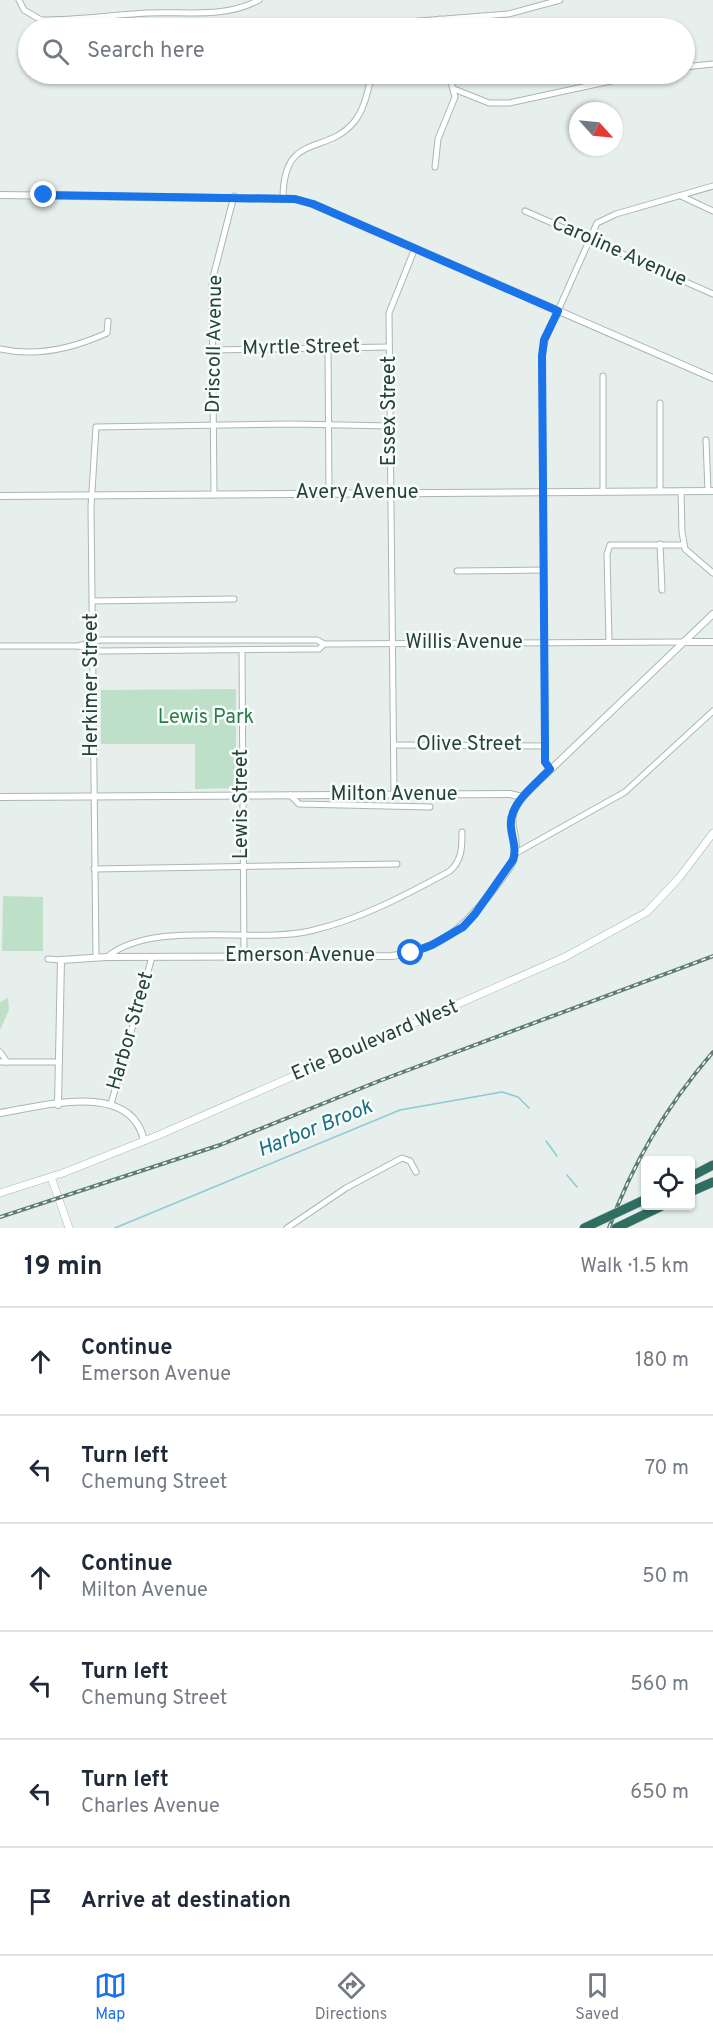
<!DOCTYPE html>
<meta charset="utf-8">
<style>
:root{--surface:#fff;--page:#f6f6f7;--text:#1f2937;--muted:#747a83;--line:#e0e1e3;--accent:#1a73e8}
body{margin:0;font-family:Overpass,sans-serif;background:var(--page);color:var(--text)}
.controls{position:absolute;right:18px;bottom:18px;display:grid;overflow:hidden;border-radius:6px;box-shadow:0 2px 4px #0004}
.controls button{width:54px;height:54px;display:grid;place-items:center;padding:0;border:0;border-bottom:2px solid var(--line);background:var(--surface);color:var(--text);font:30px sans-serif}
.compass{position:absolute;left:569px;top:102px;width:54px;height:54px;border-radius:50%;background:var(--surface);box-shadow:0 2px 4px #0004;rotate:117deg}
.stop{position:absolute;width:18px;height:18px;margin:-14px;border:4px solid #1a73e8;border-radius:50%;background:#fff}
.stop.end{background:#1a73e8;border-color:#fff;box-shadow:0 2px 6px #0008}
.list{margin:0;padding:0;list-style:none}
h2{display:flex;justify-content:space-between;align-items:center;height:78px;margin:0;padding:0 24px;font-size:26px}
h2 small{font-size:20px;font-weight:400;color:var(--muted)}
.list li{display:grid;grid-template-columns:39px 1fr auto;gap:18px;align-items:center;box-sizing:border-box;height:108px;padding:0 24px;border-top:2px solid var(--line)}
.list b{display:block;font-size:22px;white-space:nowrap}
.list p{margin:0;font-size:20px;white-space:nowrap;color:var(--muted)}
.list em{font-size:20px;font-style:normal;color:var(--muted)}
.icon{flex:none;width:33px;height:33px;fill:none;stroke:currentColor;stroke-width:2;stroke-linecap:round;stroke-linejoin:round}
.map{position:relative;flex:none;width:713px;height:1228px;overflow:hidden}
.search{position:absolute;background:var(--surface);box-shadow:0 2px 4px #0004;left:18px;right:18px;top:18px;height:66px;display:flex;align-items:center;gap:15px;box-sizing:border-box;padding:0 21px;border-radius:33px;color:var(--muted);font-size:22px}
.sheet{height:726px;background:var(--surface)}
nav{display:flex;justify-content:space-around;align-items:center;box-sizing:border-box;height:84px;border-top:2px solid var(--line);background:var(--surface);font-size:16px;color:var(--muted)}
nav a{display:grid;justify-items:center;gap:3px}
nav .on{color:var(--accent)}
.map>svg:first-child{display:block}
.green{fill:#bfe0c8}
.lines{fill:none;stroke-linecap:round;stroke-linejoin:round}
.stream{stroke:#8ec9d4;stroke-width:1.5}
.minor-casing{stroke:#a8b8b2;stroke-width:7}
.tertiary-casing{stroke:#a8b8b2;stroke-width:8}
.secondary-casing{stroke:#a4bbb3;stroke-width:8}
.motorway-casing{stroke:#c2cac8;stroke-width:10}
.minor{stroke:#fff;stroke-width:5}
.tertiary{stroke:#fff;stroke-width:6}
.secondary{stroke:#fff;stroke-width:7}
.motorway{stroke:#2f6f62;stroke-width:9}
.rail-casing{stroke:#5f7d75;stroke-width:4}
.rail{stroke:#f7fbf9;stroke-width:1.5;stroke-dasharray:4.5;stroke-linecap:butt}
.motorway-bridge-casing{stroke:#c2cac8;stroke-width:10;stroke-linecap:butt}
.motorway-bridge{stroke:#2f6f62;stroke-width:9}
.route{stroke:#1a73e8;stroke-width:8}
.labels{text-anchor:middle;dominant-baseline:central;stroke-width:5;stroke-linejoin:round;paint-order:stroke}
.street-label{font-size:20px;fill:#24423a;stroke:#f7fbf9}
.park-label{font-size:20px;fill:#2d7a4b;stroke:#f7fbf9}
.water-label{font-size:21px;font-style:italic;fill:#1c6f80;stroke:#f7fbf9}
</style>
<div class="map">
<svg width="713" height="1228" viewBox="0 0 713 1228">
<rect width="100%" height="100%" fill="#e6efeb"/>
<!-- green -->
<g class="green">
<path d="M236,689V788L195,789V744H101V690Z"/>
<path d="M3,896L43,897V951H2Z"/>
<path d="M8,998L9,1010L0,1030V1002Z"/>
</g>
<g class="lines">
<!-- stream -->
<g class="stream">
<path d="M546,1141L557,1156"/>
<path d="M567,1175L577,1187"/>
<path d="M115,1228L400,1110L502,1092L518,1097L529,1108"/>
</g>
<defs>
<g id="minor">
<path d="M19,0L24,10L41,20C77,20 111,15 147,13C186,11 223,19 259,0"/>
<path d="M440,19L441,28"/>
<path d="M392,28L407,22L508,14L560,0"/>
<path d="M684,67L713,64"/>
<path d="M454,89L489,103H509L643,74"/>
<path d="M435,167L438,139L455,97L449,74"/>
<path d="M681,196L713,211"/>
<path d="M283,197C284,131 326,156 354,122C365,109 368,89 372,74"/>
<path d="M525,211L713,294"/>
<path d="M328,347L329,494"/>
<path d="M0,349C36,357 74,348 107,333L108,321"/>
<path d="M213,350L389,347"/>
<path d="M660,403V491"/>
<path d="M706,440L708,491"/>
<path d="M681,491L682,532L685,549L713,573"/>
<path d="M603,492V376"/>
<path d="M214,495L212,281L234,196"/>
<path d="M660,544L662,590"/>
<path d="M457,571L543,570"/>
<path d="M92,601L234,599"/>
<path d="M609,642L607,554L610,545H684"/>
<path d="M0,646H78L100,651L319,649L324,644"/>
<path d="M78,646L100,640H317L324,644L684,642"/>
<path d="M242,650L244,957"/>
<path d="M394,745L545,746"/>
<path d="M550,769L545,762V746L542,355L545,340L597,223L616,214L713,186"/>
<path d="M394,794L389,313L415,248"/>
<path d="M290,795L299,804L430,807"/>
<path d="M516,853L625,792L713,711"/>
<path d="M94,869L397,864"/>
<path d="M96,957L91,507L96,427L293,424L390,426"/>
<path d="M107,957C152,919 254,944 310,931C359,920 406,895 450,871C462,860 462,848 462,832"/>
<path d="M48,959L61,960"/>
<path d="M0,1052L7,1062"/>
<path d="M0,1062H59"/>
<path d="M111,1104L152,957"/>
<path d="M287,1228L346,1188L402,1158L410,1161L416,1172"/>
</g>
<g id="tertiary">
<path d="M0,195L295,199L313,204L713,378"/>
<path d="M0,496L713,491"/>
<path d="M684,642H713"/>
<path d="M0,797L510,794L522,797"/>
<path d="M58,1105L61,960L107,957L392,956C444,948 466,926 496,886C503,876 513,866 515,854C520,830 502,825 522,797L713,614"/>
<path d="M0,1113C43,1106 132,1080 144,1141"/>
</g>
<g id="secondary">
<path d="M51,1177L69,1228"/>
<path d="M0,1193L63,1173L159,1135L565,957L647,912L679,878L713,833"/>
</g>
<g id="motorway">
<path d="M690,1177L713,1165"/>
<path d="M690,1192L713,1182"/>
<path d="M616,1228L662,1206"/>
</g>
</defs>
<!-- minor casing -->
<use href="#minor" class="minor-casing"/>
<!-- tertiary casing -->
<use href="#tertiary" class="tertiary-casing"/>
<!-- secondary casing -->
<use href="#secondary" class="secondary-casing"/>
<!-- motorway casing -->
<use href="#motorway" class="motorway-casing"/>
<!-- minor -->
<use href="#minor" class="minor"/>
<!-- tertiary -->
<use href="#tertiary" class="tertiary"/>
<!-- secondary -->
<use href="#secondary" class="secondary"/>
<!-- motorway -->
<use href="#motorway" class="motorway"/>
<defs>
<g id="rail">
<path d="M0,1217L220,1145L379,1081L713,956"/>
<path d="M609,1228C632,1164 669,1103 713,1052"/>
</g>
</defs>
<!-- rail casing -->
<use href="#rail" class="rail-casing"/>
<!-- rail -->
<use href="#rail" class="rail"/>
<defs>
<path id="motorway-bridge" d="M584,1228L646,1199"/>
</defs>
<!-- motorway-bridge casing -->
<use href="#motorway-bridge" class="motorway-bridge-casing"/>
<!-- motorway-bridge -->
<use href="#motorway-bridge" class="motorway-bridge"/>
</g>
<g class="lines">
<!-- route -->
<path class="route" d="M44,195L295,199L313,204L558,311L544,340L542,356L545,746V762L550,769C536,784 508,804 511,827C512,839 517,848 513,860L475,914L463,927L432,945L411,953"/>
</g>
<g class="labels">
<!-- street labels -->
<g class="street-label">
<text transform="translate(619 252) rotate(24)">Caroline Avenue</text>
<text transform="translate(215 344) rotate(-89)">Driscoll Avenue</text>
<text transform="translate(301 348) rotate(-1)">Myrtle Street</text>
<text transform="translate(390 411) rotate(-90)">Essex Street</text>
<text x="357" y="493">Avery Avenue</text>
<text x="464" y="643">Willis Avenue</text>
<text transform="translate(92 685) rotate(-90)">Herkimer Street</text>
<text x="469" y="745">Olive Street</text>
<text x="394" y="795">Milton Avenue</text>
<text transform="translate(242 804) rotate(-90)">Lewis Street</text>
<text x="300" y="956">Emerson Avenue</text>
<text transform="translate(131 1031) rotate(-74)">Harbor Street</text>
<text transform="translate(375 1041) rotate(-23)">Erie Boulevard West</text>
</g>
<!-- park labels -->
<g class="park-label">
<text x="206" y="718">Lewis Park</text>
</g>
<!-- water labels -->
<g class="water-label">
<text transform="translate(315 1129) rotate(-22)">Harbor Brook</text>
</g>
</g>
</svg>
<div class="controls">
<button><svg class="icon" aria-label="locate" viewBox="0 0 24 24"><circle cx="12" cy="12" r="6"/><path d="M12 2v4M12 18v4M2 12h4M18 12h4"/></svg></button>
</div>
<svg class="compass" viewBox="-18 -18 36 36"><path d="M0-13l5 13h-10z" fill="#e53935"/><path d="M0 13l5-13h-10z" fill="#747a83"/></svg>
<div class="stop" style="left:411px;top:953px"></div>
<div class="stop end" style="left:44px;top:195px"></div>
<div class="search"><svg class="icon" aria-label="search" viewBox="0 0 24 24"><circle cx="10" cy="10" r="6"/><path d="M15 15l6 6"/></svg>Search here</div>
</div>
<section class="sheet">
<h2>19 min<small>Walk · 1.5 km</small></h2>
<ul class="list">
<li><svg class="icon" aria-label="ahead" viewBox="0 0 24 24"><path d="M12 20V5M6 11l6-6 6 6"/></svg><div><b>Continue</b><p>Emerson Avenue</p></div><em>180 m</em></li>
<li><svg class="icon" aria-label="left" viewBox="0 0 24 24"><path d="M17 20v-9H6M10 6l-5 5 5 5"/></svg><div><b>Turn left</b><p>Chemung Street</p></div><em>70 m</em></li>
<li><svg class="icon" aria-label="ahead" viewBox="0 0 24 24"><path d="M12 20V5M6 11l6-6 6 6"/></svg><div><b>Continue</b><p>Milton Avenue</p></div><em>50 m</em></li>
<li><svg class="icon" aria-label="left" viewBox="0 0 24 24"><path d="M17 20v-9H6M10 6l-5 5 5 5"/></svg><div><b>Turn left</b><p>Chemung Street</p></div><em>560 m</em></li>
<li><svg class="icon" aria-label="left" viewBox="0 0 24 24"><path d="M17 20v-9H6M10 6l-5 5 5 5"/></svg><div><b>Turn left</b><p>Charles Avenue</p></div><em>650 m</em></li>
<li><svg class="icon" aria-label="arrive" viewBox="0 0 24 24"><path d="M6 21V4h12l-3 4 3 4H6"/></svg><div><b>Arrive at destination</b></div></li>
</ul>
</section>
<nav>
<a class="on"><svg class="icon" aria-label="map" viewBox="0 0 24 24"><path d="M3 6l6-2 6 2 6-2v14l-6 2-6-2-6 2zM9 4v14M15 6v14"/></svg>Map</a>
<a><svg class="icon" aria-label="directions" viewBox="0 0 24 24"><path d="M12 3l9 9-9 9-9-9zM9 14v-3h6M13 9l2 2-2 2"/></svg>Directions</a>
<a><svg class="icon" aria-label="saved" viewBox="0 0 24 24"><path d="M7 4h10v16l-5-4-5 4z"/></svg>Saved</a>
</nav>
